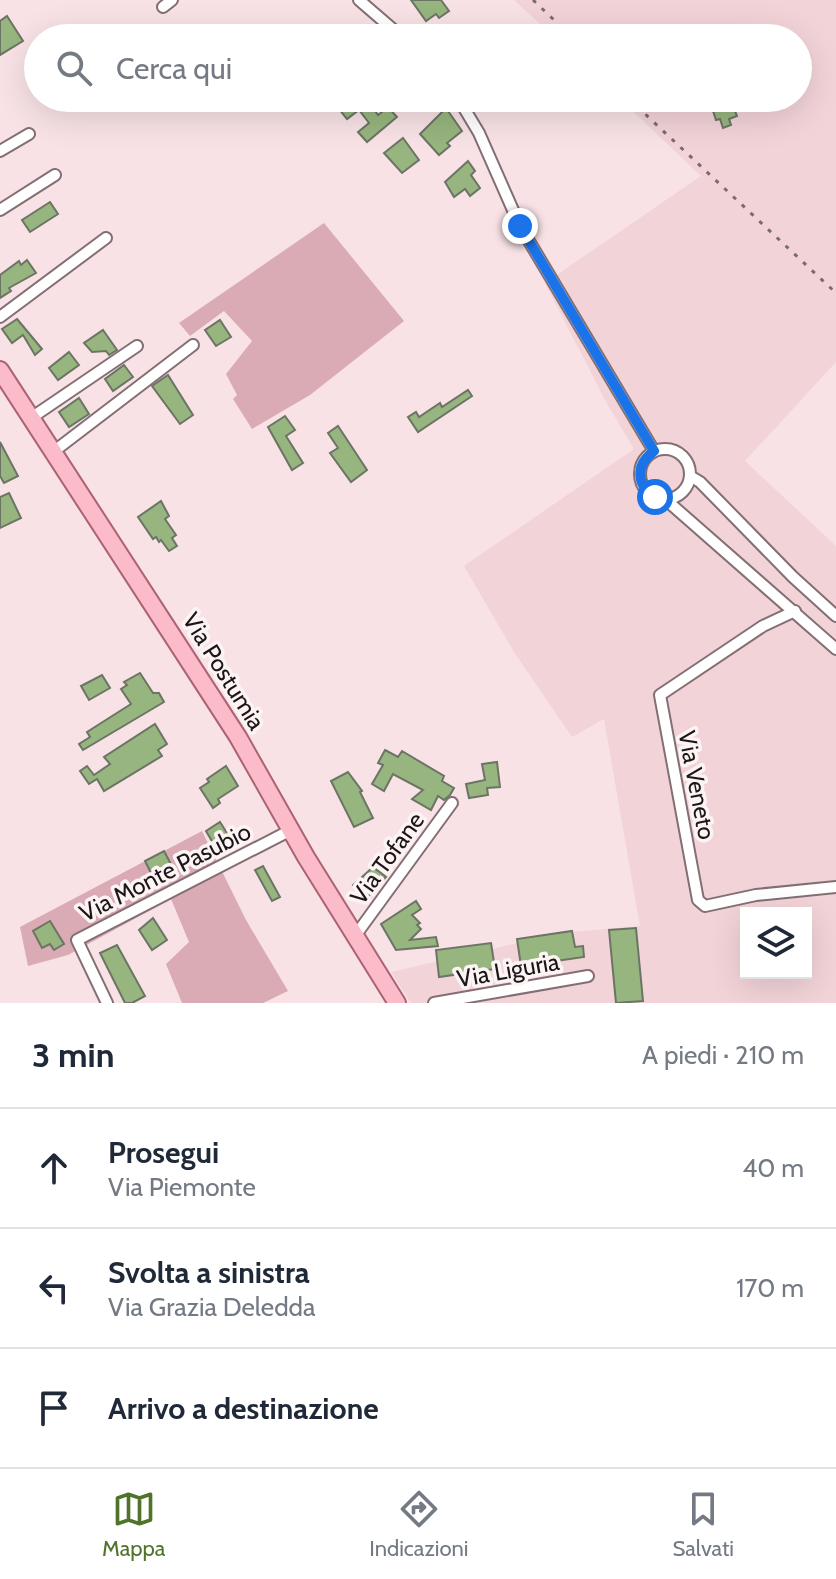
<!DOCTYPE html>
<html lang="it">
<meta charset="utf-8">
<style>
:root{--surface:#fff;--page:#f6f6f7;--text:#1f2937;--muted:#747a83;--line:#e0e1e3;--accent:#50732c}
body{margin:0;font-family:Cabin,sans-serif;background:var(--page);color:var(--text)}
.controls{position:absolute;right:24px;bottom:24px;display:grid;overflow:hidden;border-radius:0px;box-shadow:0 8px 32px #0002}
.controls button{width:72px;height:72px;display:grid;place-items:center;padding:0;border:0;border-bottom:2px solid var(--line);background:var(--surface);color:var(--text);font:40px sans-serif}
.stop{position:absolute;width:24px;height:24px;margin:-18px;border:6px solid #1a73e8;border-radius:50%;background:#fff}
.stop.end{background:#1a73e8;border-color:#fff;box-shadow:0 2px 8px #0008}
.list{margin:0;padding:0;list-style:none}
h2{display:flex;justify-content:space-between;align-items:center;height:104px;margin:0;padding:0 32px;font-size:34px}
h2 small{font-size:26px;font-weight:400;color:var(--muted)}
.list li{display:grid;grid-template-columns:52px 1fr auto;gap:24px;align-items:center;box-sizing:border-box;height:120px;padding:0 32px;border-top:2px solid var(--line)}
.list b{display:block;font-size:30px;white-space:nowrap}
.list p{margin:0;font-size:26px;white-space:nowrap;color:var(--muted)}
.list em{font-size:26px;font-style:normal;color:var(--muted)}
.icon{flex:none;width:44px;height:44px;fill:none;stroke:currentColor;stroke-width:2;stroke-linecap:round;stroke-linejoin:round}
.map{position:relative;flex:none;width:836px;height:1003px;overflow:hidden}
.search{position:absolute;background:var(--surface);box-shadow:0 8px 32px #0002;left:24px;right:24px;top:24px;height:88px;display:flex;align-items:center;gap:20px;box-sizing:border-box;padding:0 28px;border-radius:44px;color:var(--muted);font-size:30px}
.sheet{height:464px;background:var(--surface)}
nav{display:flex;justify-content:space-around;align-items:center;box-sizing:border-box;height:112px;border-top:2px solid var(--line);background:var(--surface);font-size:22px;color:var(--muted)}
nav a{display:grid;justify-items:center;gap:4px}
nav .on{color:var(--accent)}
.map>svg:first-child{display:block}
.built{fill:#f2d3d8;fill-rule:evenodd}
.green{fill:#daabb4}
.building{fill:#97b57e;stroke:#6c7465;stroke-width:2}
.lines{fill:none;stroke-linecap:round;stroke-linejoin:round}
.minor-casing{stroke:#836f73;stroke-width:14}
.primary-casing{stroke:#ab6373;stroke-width:20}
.minor{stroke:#fff;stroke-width:10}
.primary{stroke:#fbbbc9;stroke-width:16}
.rail{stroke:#796c6e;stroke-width:3;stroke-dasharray:4 8;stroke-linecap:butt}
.route{stroke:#1a73e8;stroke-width:10}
.labels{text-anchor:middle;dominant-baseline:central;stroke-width:7;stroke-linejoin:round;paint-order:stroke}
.street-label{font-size:24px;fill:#1c1516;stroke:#fcf3f4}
</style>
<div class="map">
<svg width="836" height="1003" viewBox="0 0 836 1003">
<rect width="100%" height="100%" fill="#f8e2e5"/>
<!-- built -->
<path class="built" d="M514,0H836V362L745,461L836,546V1003H411L391,972L561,933L640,926L604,719L572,737L514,652L464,566L634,449L605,400L545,283L701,176L619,98H798V38H555ZM746,913H806V973H746Z"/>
<!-- green -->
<g class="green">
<path d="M324,223L404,321L310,395L252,429L233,399L237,395L226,374L252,341L224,311L190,336L179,323Z"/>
<path d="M202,831L246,920L288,991L263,1003H182L166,964L189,942L171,899L68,955L28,966L20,927Z"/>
</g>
<!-- building -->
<g class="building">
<path d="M411,0H441L449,11L439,18L436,14L426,21Z"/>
<path d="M7,16L23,41L0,55V21Z"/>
<path d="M353,98H366L378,115L388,107L397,117L367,142L358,132L369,123L359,110L347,119L339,109Z"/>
<path d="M721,98L722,102L730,99L737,116L729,119L731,125L723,128L720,119L716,120L712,108L715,107L712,100Z"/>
<path d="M446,108L462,131L447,143L450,146L439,155L420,134Z"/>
<path d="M403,138L419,160L402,173L384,153Z"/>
<path d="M468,161L475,171L471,175L480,188L470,196L465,189L454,197L445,182Z"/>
<path d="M50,202L58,214L30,232L22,220Z"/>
<path d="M27,260L36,273L9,288L11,291L0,298V275L19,261L21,265Z"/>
<path d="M17,319L42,349L35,355L23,335L12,343L2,329Z"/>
<path d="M220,320L231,337L216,346L205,330Z"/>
<path d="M103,330L117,350L109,355L106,351L92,352L84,343Z"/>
<path d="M69,352L79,365L58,380L49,368Z"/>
<path d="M124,365L133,377L113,391L105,379Z"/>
<path d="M168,375L193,415L180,424L152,386Z"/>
<path d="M468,390L472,396L418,432L408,417L416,412L419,417L440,403L442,407Z"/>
<path d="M79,398L89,414L69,427L59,412Z"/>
<path d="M285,416L295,430L286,436L303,463L292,470L268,427Z"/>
<path d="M338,426L367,470L351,482L330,453L338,448L328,433Z"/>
<path d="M0,442L18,476L4,483L0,476Z"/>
<path d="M9,493L21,518L0,528V497Z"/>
<path d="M161,501L169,516L165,519L176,535L172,538L177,546L169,551L161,540L159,542L156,537L153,539L138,517Z"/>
<path d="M140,673L153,693H159L164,702L83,750L79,744L90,737L87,732L131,704L121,689L127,685L124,682Z"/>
<path d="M102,675L110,688L89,700L81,686Z"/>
<path d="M155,724L167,744L158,750L162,756L104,791L97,779L89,784L80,771L87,766L94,775L110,764L104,757Z"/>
<path d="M385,750L398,757L402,751L444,776L442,781L454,788L450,795L444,800L438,796L431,810L412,799L423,790L393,774L384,791L372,784L383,765L378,763Z"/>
<path d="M497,762L500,787L487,788L488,795L469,798L466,784L485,780L482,764Z"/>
<path d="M226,766L238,786L218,799L220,803L213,808L200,788L209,782L207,779Z"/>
<path d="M348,772L362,791L360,792L373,818L354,827L331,781Z"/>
<path d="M220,822L234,844L219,853L206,831Z"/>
<path d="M164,851L174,870L155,881L145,861Z"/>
<path d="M263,866L280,897L272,901L255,870Z"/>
<path d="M373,867L386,877L366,899L353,885Z"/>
<path d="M416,901L421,909L412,915L420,923L417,925L421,929L410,940L436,937L438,946L396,950L381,924Z"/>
<path d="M153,918L167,940L152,950L139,930Z"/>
<path d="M50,921L64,944L54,950L50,944L42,948L33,931Z"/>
<path d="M636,928L643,1001L616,1003L609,930Z"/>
<path d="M572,931L575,947L583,946L584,957L521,966L517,939Z"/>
<path d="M491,943L495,969L439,977L436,950Z"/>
<path d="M117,945L145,996L132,1003H125L100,953Z"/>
</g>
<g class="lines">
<defs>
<g id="minor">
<path d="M359,0L403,38"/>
<path d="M163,7L172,0"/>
<path d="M458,98L479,133L520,226L654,451"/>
<path d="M0,151L29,134"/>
<path d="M0,210L55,175"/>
<path d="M0,317L106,238"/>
<path d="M31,418L137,346"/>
<circle cx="665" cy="474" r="25"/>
<path d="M53,452L193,345"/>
<path d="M690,476L700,482L793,577L836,616"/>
<path d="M665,499L836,649"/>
<path d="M795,611L763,626L660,695L698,900L705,906L756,895L836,887"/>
<path d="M355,936L452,803"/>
<path d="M107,1003L77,940L291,830"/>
<path d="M434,1003L588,976"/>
</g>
<path id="primary" d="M0,370L238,737L306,857L397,1003"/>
</defs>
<!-- minor casing -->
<use href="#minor" class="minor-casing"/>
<!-- primary casing -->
<use href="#primary" class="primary-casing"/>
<!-- minor -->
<use href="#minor" class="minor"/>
<!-- primary -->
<use href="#primary" class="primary"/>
<!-- rail -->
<g class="rail">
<path d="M533,0L573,38"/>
<path d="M628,98L836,293"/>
</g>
</g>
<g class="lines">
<!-- route -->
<path class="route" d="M520,226L654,451C635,465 636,485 655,497"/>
</g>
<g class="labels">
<!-- street labels -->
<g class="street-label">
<text transform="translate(224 671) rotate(58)">Via Postumia</text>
<text transform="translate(697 785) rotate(79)">Via Veneto</text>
<text transform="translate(387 858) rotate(-54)">Via Tofane</text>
<text transform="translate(165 872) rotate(-27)">Via Monte Pasubio</text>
<text transform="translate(508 970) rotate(-10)">Via Liguria</text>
</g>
</g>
</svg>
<div class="controls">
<button><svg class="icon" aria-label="layers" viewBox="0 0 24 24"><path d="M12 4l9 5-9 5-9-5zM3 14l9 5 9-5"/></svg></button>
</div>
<div class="stop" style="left:655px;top:497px"></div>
<div class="stop end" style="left:520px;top:226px"></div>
<div class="search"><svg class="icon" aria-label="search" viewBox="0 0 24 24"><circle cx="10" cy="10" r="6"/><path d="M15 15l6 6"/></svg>Cerca qui</div>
</div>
<section class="sheet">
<h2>3 min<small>A piedi · 210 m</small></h2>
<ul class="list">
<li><svg class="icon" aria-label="ahead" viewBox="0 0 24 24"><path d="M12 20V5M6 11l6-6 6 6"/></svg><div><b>Prosegui</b><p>Via Piemonte</p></div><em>40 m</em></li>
<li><svg class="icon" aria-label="left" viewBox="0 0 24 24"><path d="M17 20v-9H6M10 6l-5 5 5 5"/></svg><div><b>Svolta a sinistra</b><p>Via Grazia Deledda</p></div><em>170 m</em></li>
<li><svg class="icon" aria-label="arrive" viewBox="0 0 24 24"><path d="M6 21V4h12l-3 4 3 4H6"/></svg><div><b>Arrivo a destinazione</b></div></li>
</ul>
</section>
<nav>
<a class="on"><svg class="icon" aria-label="map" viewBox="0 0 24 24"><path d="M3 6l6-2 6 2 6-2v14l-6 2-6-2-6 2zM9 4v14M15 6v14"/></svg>Mappa</a>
<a><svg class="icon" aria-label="directions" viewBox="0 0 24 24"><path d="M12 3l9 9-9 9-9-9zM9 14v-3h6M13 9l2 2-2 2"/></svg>Indicazioni</a>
<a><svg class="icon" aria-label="saved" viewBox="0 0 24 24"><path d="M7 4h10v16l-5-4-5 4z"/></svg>Salvati</a>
</nav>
